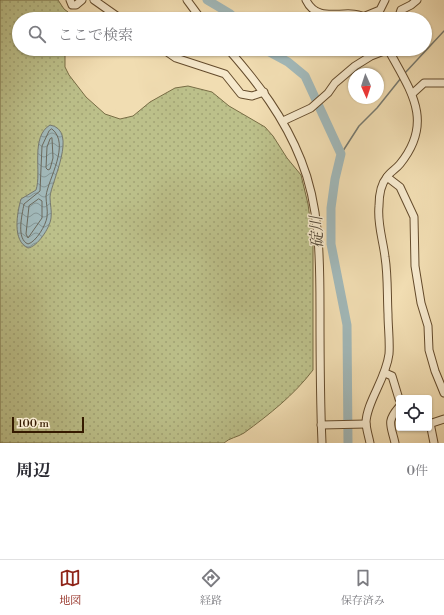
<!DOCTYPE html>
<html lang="ja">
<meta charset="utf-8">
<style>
:root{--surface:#fff;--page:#f2f2f3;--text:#2b2b33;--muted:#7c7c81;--line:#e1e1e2;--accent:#8f2418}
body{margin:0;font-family:"Libre Bodoni","Noto Serif JP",serif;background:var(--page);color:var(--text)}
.controls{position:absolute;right:12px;bottom:12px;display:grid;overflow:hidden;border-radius:4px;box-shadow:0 1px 3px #0004}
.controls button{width:36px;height:36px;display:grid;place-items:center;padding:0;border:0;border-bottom:1px solid var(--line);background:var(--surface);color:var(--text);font:20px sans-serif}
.compass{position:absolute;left:348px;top:68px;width:36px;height:36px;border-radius:50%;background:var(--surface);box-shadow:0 1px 3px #0004;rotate:177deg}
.scale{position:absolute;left:12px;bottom:10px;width:72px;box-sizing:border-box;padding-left:4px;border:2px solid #351a00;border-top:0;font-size:11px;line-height:14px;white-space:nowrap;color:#351a00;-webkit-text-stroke:3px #f6e9cd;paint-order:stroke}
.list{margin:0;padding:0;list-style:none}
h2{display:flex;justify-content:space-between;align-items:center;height:52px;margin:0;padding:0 16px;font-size:17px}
h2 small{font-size:13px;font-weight:400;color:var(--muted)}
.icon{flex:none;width:22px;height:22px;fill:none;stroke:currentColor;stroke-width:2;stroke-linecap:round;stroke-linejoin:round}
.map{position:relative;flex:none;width:444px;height:443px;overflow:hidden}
.search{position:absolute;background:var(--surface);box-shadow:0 1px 3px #0004;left:12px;right:12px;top:12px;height:44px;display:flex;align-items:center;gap:10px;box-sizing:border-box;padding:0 14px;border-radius:22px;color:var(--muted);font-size:15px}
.sheet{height:116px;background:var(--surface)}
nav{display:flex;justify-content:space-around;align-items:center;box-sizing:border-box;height:56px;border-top:1px solid var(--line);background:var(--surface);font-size:11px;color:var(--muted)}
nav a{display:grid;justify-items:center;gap:2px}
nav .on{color:var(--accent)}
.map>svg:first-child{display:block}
.grass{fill:url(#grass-dots);stroke:#786d45}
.water{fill:url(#water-waves);stroke:#76796f}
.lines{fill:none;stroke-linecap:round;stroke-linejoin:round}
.shore{stroke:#6b695c;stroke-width:1}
.stream{stroke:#76796f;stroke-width:1.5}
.river{stroke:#a1b8b9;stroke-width:9}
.minor-casing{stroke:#644b2c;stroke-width:9}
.minor{stroke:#f6e9cd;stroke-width:7}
.labels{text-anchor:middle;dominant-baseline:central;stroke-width:3;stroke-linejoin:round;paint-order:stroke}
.water-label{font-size:16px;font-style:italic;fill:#554938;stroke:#f6e9cd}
</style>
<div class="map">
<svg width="444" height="443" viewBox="0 0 444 443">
<defs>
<pattern id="grass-dots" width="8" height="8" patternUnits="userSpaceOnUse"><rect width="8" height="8" fill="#bcc08a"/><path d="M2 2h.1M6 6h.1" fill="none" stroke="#a2a475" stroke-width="1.8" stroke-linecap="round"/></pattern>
<pattern id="water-waves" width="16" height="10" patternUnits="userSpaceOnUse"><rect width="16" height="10" fill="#a1b8b9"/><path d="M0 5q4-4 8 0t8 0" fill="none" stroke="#849594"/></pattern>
</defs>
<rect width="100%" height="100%" fill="#f1ddb2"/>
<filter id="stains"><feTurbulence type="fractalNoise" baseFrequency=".005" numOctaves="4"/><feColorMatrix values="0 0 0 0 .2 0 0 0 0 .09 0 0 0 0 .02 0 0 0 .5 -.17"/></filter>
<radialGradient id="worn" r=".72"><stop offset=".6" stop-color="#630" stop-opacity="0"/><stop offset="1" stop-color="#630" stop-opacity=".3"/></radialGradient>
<!-- grass -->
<path class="grass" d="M0,0H58L64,9L68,12V19H19V49H65V67L69,75L86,97L105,114L120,119L133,116L150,102L175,88L188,86L212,92L229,106L265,127L273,136L287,158L301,175L308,204L313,242V370C294,395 270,414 244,433C238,437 229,438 224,443H0Z"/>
<!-- water -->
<path class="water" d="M50,125C79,130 51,182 50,197C50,204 52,211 51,218C50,228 37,247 28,248C12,241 17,213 21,199L36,190C42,172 30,137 50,125Z"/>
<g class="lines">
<!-- shore -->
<g class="shore">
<path d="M52,129C71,144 48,179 46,196C46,203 48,210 47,217C46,225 36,242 28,244C16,239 22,215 24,204L40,191L42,146L49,131Z"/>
<path d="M52,138L53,158L50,169L48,170L46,168L47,147L50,139Z"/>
<path d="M39,199L42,201V218L28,238L26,234L29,206Z"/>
</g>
<!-- stream -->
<g class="stream">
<path d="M404,74L444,31"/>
<path d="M341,154L359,126L377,108L401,78"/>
</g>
<!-- river -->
<g class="river">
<path d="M207,0L229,13L236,19"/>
<path d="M264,49L288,62L305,76L341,154L335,179L331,208V244L347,325L348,443"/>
</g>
<defs>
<g id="minor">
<path d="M70,0L72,5H76L82,0"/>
<path d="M94,0L121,19"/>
<path d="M187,0L201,19"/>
<path d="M306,0C319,27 348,5 368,19"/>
<path d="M363,17L380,10L385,0"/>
<path d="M398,19L401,10L411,5L417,0"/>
<path d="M163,49L176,58L225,74L241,94L252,96L264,92"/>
<path d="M228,49C258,83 284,117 301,160C320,207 320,259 320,309C320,354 320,398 322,443"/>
<path d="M412,94L424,83H444"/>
<path d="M283,121L311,108L328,93L335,83L355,66L371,56L389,49"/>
<path d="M387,177L400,187L414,217L415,266L421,303L428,326L429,350L435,371L444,393"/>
<path d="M385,373L392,376L399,399"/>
<path d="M430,423L434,443"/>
<path d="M429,424L444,419"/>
<path d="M321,425L366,424"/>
<path d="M370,443C369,437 366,429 366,422C367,401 386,379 389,354C390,341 388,327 388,314C387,295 388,276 385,257C383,240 377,223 379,206C379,197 381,184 387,177C390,172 396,169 400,164C435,121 410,90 388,49"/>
<path d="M395,443C391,425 386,422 399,407"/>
</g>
</defs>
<!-- minor casing -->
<use href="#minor" class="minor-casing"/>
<!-- minor -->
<use href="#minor" class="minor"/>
</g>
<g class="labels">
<!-- water labels -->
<g class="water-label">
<text transform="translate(317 232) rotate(-93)">碇川</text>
</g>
</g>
<rect width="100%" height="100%" filter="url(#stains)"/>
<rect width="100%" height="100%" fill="url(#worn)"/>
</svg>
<div class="controls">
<button><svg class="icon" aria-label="locate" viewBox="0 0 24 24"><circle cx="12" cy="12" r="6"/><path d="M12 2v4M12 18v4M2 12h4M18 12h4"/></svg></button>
</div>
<svg class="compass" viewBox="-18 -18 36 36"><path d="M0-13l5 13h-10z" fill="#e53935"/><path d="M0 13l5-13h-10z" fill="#7c7c81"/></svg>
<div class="scale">100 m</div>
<div class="search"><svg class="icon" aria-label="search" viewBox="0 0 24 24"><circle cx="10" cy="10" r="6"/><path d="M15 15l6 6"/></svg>ここで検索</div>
</div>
<section class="sheet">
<h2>周辺<small>0件</small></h2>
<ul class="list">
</ul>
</section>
<nav>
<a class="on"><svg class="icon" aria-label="map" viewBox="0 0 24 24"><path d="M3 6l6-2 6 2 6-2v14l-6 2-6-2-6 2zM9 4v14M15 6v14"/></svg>地図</a>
<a><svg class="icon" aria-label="directions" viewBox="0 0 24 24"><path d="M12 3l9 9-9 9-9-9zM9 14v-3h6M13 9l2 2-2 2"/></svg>経路</a>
<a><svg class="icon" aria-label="saved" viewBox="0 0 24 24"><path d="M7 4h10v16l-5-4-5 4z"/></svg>保存済み</a>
</nav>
